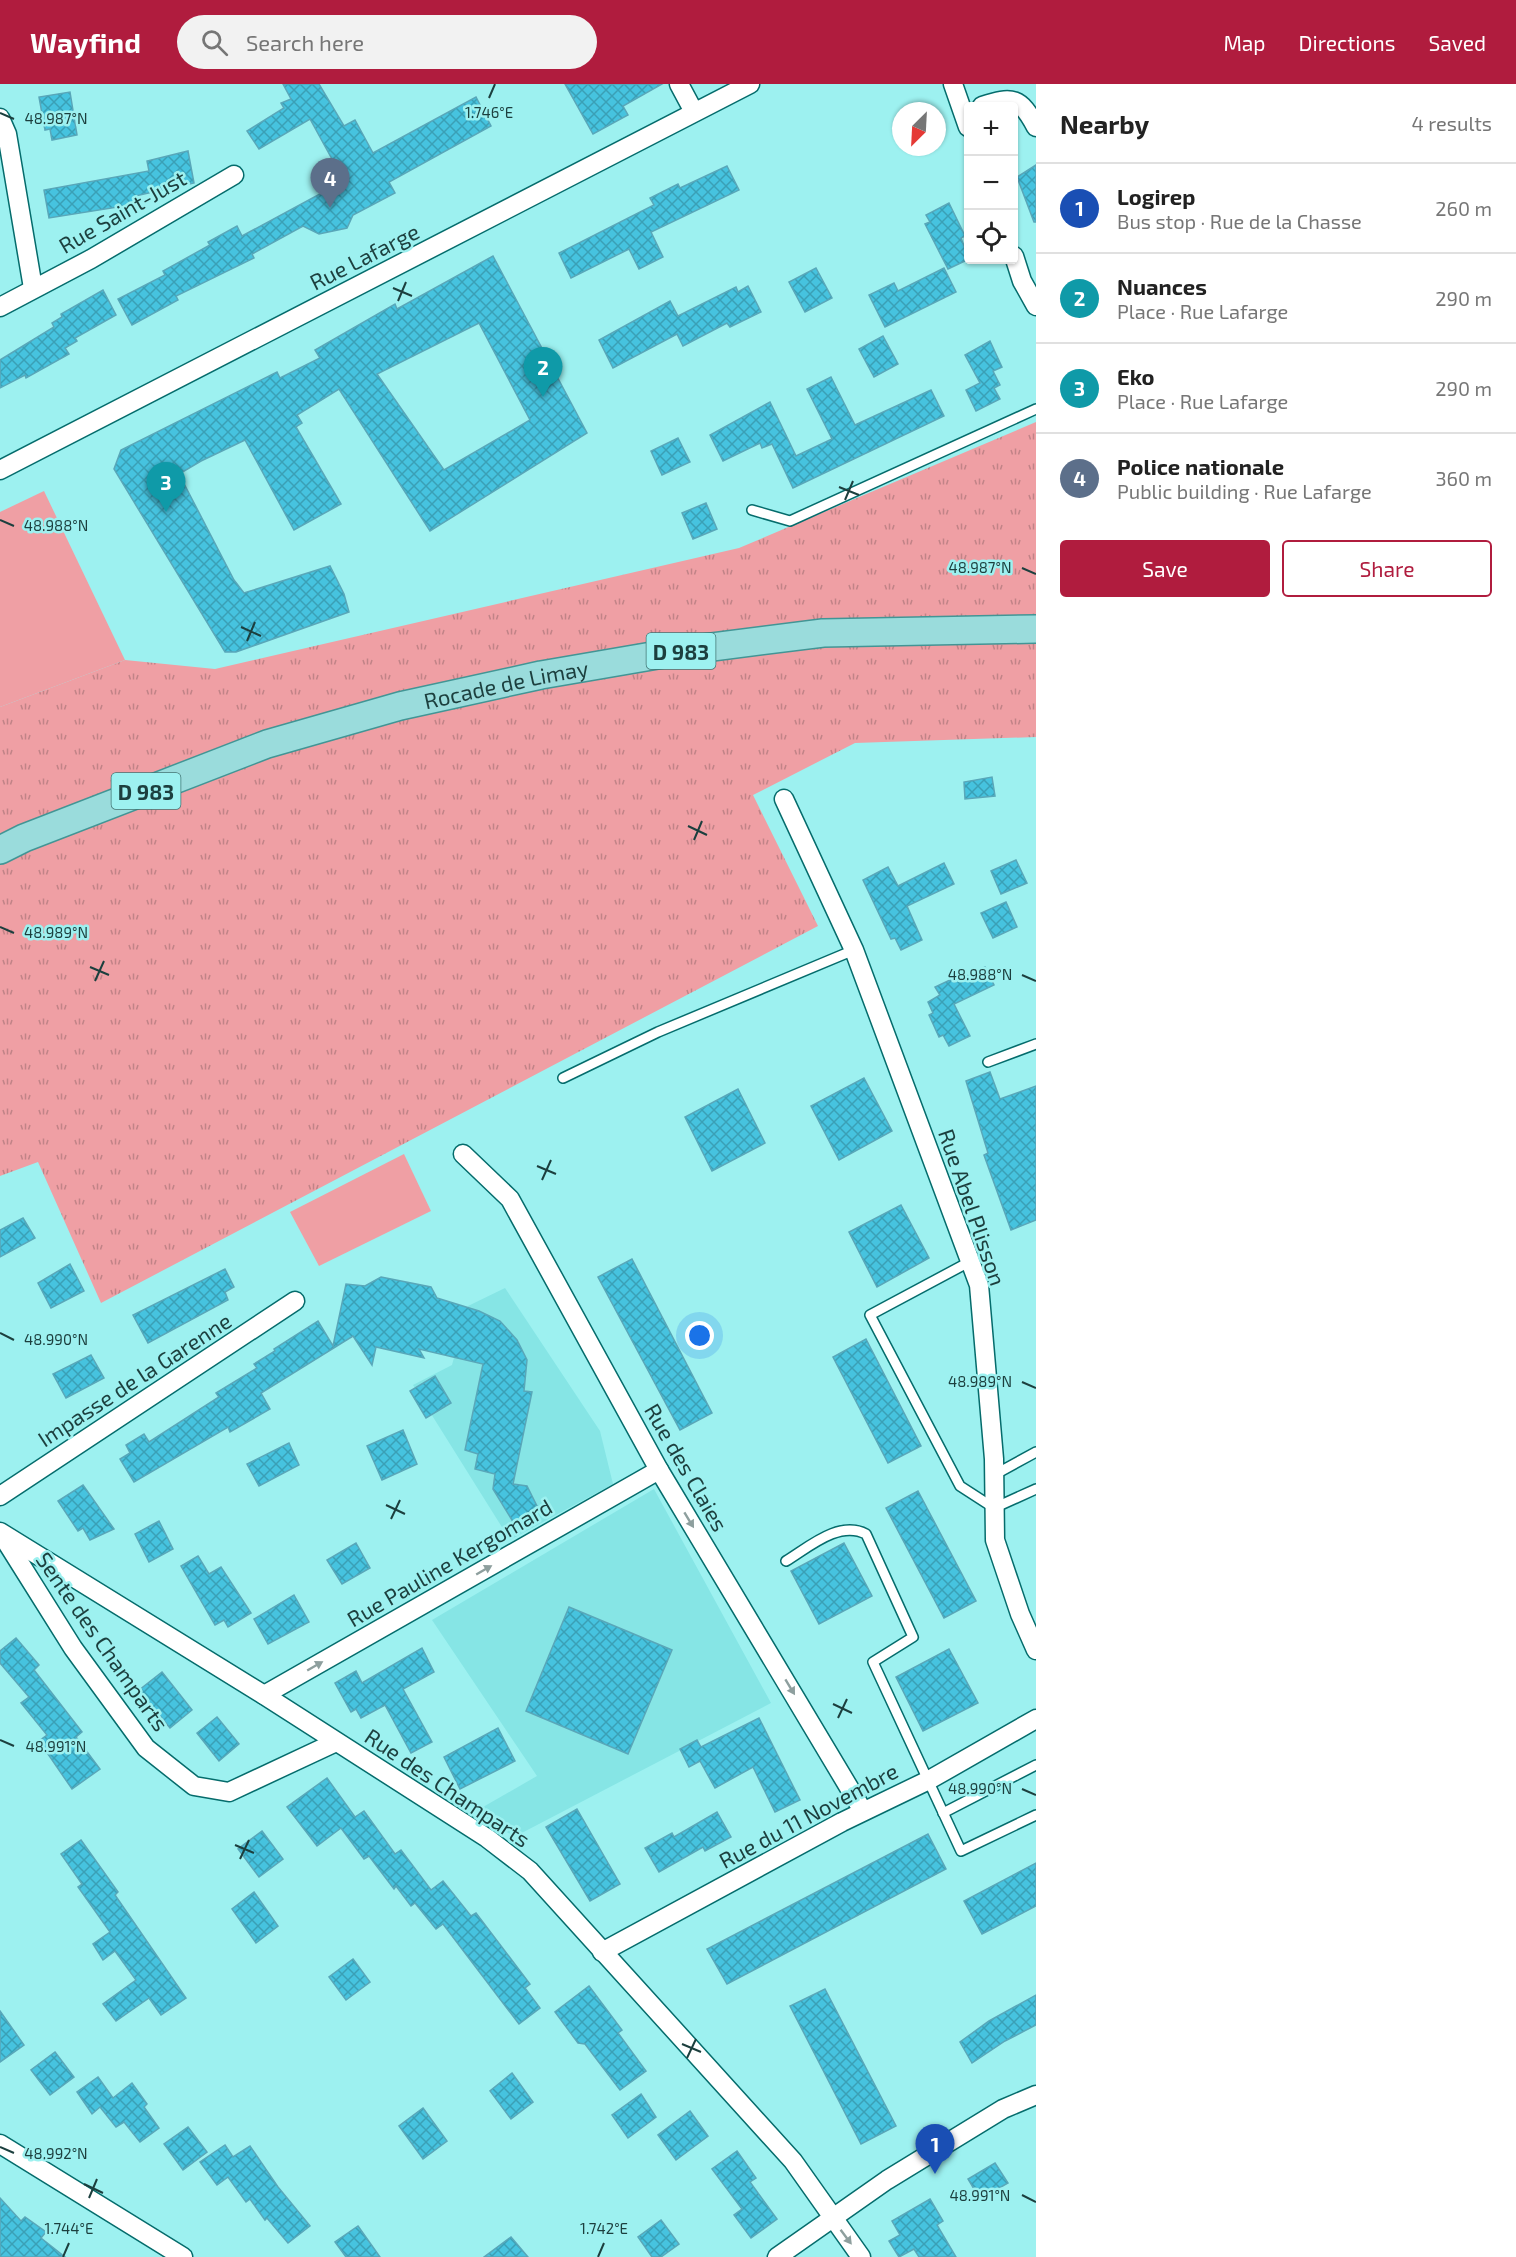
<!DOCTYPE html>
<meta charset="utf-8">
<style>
:root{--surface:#fff;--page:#f2f2f2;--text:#222;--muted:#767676;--line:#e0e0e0;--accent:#b01c3e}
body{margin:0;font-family:"Exo 2",sans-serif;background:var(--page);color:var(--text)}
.controls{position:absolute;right:18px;top:18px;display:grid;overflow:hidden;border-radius:6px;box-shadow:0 2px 4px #0004}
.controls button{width:54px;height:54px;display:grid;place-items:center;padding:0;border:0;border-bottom:2px solid var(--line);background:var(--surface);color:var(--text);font:30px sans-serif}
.compass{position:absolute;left:892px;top:18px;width:54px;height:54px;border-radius:50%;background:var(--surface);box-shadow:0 2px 4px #0004;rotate:204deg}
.you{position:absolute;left:700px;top:1252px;width:21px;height:21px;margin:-15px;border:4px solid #fff;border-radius:50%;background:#1a73e8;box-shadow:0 0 0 9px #1a73e833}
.badge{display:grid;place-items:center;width:39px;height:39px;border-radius:50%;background:var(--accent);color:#fff;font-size:20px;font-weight:700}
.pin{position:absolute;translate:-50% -50px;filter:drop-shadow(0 2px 3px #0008)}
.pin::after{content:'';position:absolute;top:32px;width:21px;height:18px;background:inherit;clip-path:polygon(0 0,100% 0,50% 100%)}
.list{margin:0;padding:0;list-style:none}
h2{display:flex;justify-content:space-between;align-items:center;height:78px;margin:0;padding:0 24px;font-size:26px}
h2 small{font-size:20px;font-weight:400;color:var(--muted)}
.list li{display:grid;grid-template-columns:39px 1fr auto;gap:18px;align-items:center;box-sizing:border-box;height:90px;padding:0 24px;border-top:2px solid var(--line)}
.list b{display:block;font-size:22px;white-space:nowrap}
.list p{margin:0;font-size:20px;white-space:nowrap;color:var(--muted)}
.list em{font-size:20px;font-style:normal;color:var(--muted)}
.actions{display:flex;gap:12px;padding:18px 24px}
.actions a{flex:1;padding:14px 0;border:2px solid var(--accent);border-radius:6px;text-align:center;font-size:21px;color:var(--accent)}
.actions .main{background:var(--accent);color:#fff}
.icon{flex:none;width:33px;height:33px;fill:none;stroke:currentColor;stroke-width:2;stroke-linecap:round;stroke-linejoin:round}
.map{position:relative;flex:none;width:1036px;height:2173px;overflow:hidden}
header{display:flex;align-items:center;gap:36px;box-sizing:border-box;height:84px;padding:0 30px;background:var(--accent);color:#fff}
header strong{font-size:28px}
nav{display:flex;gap:33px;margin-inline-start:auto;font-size:21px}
.search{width:420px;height:54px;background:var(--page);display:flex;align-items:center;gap:15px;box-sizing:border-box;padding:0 21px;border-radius:33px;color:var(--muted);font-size:22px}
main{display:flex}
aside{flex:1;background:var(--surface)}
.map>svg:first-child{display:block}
.built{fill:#86e5e5}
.grass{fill:url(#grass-tufts)}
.garden{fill:#ef9fa4}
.building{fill:url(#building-cross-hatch);stroke:#59a7b9;stroke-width:1.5;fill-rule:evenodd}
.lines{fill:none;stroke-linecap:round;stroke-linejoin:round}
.service-casing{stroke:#056c6c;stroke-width:12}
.minor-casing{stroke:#056c6c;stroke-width:21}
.primary-casing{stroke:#429595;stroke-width:30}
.service{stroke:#fff;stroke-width:9}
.minor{stroke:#fff;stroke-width:18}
.primary{stroke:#9adcdc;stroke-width:27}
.oneway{fill:#8e9f9e}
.ticks{fill:none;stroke:#1c3f3e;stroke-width:2}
.labels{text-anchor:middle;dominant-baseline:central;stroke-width:5;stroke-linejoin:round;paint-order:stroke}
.shield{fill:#9df1f0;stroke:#437473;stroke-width:1.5}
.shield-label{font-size:21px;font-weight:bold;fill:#1c3f3e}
.street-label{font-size:22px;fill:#1c3f3e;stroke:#9df1f0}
.ticks-label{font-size:15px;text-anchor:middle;fill:#1c3f3e;stroke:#9df1f0;stroke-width:5;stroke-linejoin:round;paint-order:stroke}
</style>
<header>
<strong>Wayfind</strong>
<div class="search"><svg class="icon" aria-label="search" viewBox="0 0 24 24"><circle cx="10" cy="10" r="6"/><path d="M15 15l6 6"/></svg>Search here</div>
<nav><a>Map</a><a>Directions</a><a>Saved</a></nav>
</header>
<main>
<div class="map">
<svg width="1036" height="2173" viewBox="0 0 1036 2173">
<defs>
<pattern id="grass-tufts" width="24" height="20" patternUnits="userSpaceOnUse" patternTransform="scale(1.5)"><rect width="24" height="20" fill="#ef9fa4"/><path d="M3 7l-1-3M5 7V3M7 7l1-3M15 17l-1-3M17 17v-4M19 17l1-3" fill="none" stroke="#c18387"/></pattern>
<pattern id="building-cross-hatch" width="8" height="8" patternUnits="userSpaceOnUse" patternTransform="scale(1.5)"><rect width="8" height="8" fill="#46c3df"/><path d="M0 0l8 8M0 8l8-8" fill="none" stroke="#3aa0b6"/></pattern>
</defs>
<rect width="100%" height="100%" fill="#9df1f0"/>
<!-- built -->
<g class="built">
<path d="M505,1204L600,1347L613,1400L510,1456L413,1301L452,1281L468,1222Z"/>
<path d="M654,1405L771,1619L514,1753L476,1727L537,1692L432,1536Z"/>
</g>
<!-- grass -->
<path class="grass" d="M1036,338V653L855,659L753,711L818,842L101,1219L38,1078L0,1092V623L125,576L215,585L739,464Z"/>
<!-- garden -->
<g class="garden">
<path d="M44,407L125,576L0,623V428Z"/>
<path d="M404,1070L431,1127L319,1182L290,1128Z"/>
</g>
<!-- building -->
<g class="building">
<path d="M283,0H319L344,42L355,36L373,69L476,13L491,42L389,98L395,109L353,131L347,144L319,150L303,142L252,170L254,174L176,212L178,216L132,241L118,215L165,191L163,187L210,161L208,158L237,142L242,152L344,97L310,35L259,65L247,47L284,24L281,19L291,15Z"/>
<path d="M565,0H662L623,22L628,31L593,50Z"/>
<path d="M70,8L77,51L52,56L50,45L45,46L39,13Z"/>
<path d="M188,67L194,99L135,112L137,120L49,134L44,106L149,87L147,77Z"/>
<path d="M1036,81V138H1034L1017,93Z"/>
<path d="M727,82L739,106L651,148L663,173L639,185L629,165L571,194L559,169L654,121L650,114L678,100L680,104Z"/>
<path d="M949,119L965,152L961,154L969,175L948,185L925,140L930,138L926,131Z"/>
<path d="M493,172L587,349L430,447L339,305L297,331L302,339L296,343L341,420L301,442L294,446L245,356L201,377L179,390L234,496L244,509L330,482L344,510L349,528L236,568H225L114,385L121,366L277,288L280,294L320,274L315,266L395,220L397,225ZM479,239L530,336L444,386L377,290Z"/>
<path d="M816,184L832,214L805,228L789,198Z"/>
<path d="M944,184L956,208L885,243L869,211L894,199L898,207Z"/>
<path d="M748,202L761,228L730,243L727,239L683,262L677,250L613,284L599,256L670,217L678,232L736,203L738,208Z"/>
<path d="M103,206L116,231L75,254L77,257L65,264L69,270L26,294L25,291L0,304V276L54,243L52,239L62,233L61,230Z"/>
<path d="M883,252L898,280L874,293L859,265Z"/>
<path d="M990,257L1002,283L993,287L1000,301L994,304L1000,315L976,327L966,306L980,299L965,271Z"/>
<path d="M831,293L855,341L931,306L944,332L793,404L772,360L762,364L760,359L723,377L710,351L770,318L796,372L832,355L807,305Z"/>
<path d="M678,354L690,378L662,391L651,367Z"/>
<path d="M706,419L717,445L693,455L682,429Z"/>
<path d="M992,693L995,712L965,715L964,698Z"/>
<path d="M1016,776L1027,799L1001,810L991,787Z"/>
<path d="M944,779L954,800L907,822L922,856L901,866L895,854L891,855L863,796L888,783L898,802Z"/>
<path d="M1006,818L1017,843L993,854L981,829Z"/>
<path d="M985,883L994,901L954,920L970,952L949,962L943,951L939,953L929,931L933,929L928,918L940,911L935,903L954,894L955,898Z"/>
<path d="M990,988L1000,1015L1036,1002V1136L1011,1146L984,1071L988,1069L966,997Z"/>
<path d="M864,994L892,1047L839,1076L811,1022Z"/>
<path d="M738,1005L765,1059L712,1087L685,1033Z"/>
<path d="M901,1121L929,1174L877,1203L849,1148Z"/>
<path d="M23,1134L35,1154L0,1173V1146Z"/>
<path d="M632,1175L712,1329L680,1346L598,1193Z"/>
<path d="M70,1180L84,1207L51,1224L38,1199Z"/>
<path d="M225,1185L234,1203L225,1208L228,1216L148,1259L133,1231Z"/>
<path d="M381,1193L431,1203L437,1214L479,1227L500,1237L517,1256L527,1276L524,1307L532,1308L513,1400L527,1402L539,1426L515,1441L493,1405L495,1390L475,1385L478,1370L465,1366L483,1280L419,1265L424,1274L376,1263L372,1281L353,1252L261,1309L270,1325L230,1348L228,1343L134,1398L120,1375L130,1369L126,1361L144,1350L149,1358L219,1313L216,1309L257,1284L254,1280L275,1267L274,1265L318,1237L333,1262L346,1200L365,1202Z"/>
<path d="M866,1255L921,1362L888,1379L833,1273Z"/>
<path d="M91,1271L104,1294L66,1314L53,1290Z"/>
<path d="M435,1292L451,1319L426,1334L410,1307Z"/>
<path d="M403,1346L417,1380L382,1396L367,1362Z"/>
<path d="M289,1359L299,1381L259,1402L247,1380Z"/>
<path d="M83,1401L114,1445L90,1456L83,1444L78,1447L58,1417Z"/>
<path d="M918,1407L976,1517L944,1534L886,1424Z"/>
<path d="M159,1437L173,1465L149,1478L135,1450Z"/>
<path d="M356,1459L370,1484L342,1500L327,1476Z"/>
<path d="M844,1459L872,1512L819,1540L791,1487Z"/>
<path d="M198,1472L209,1490L221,1483L251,1529L228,1543L224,1536L215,1541L181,1482Z"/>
<path d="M294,1511L309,1538L268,1560L254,1535Z"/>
<path d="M569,1523L672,1566L628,1670L526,1627Z"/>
<path d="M16,1554L39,1581L34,1586L82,1648L76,1653L100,1685L72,1705L39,1657L47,1651L21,1619L29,1613L0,1579V1567Z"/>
<path d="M422,1564L434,1588L403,1605L432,1658L411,1669L385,1621L361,1634L356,1625L351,1628L335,1599L356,1587L362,1599Z"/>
<path d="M949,1565L978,1619L923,1647L896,1593Z"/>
<path d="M162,1588L192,1626L170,1644L139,1606Z"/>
<path d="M217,1633L239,1660L219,1677L197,1649Z"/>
<path d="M759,1634L800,1716L775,1728L753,1683L715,1704L700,1677L689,1683L680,1665L697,1656L701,1663Z"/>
<path d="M498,1644L515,1677L460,1705L444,1673Z"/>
<path d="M327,1694L355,1733L364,1727L395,1770L401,1766L431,1806L443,1797L471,1832L476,1829L530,1900L525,1904L540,1924L519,1940L443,1840L436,1845L415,1819L411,1822L396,1802L394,1805L369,1772L364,1775L341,1744L317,1762L287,1723Z"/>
<path d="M577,1725L620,1800L590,1817L546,1743Z"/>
<path d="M717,1728L731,1753L705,1767L703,1763L659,1788L645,1764L672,1749L674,1753Z"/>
<path d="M262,1747L283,1775L259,1793L238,1765Z"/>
<path d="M928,1750L946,1785L727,1900L707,1865Z"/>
<path d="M81,1756L118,1808L115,1811L186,1914L161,1931L149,1914L116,1937L103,1920L136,1896L115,1867L103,1876L93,1860L110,1848L78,1803L82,1800L61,1770Z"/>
<path d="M1036,1779V1822L982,1850L964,1817Z"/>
<path d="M254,1808L278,1842L256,1859L232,1825Z"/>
<path d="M353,1875L370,1898L346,1916L329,1893Z"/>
<path d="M589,1902L622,1946L618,1949L646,1987L620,2006L585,1960L578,1959L555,1928Z"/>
<path d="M825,1905L896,2042L861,2060L790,1922Z"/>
<path d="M1036,1911V1941L1005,1957L972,1979L960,1958L989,1937Z"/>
<path d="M0,1927L24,1961L0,1978Z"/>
<path d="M55,1968L74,1993L50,2011L31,1986Z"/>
<path d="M512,1989L533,2018L511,2035L490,2007Z"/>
<path d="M98,1993L113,2014L132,1999L147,2020L144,2023L159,2044L140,2058L124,2038L116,2043L100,2023L92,2030L77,2008Z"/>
<path d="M641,2010L656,2033L628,2054L612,2031Z"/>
<path d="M423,2024L447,2057L423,2075L399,2042Z"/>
<path d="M690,2027L708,2052L676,2076L658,2051Z"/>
<path d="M188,2043L207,2068L183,2086L164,2060Z"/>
<path d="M225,2061L233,2073L250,2062L278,2103L310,2142L288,2159L267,2134L265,2136L250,2115L246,2118L228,2093L217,2101L200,2078Z"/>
<path d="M737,2067L756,2094L750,2098L777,2135L751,2154L734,2131L742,2125L712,2085Z"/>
<path d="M995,2079L1008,2099L980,2115L968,2095Z"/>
<path d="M0,2114L21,2137L25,2133L46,2148L41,2154L65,2173H0Z"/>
<path d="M930,2115L943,2137L937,2141L956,2173H919L914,2165L899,2173L889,2157L900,2151L892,2137Z"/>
<path d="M661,2136L679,2160L661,2173H652L638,2153Z"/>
<path d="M358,2142L380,2173H346L335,2158Z"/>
<path d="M511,2153L528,2173H484Z"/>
</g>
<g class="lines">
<defs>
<g id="service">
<path d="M752,426L790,437L1036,325"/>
<path d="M988,978L1036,960"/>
<path d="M563,994L658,948L854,866"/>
<path d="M971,1177L870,1231L960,1402L994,1424L1036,1405"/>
<path d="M994,1391L1036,1368"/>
<path d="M786,1477C809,1463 839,1436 866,1450L913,1553L873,1578L961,1767L1036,1731"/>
<path d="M943,1729L1036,1681"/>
</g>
<g id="minor">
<path d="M679,0L694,28"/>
<path d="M953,0L968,43"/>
<path d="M982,22C1013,12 1020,13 1036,43"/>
<path d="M0,34L7,50L33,204"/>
<path d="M1014,172L1022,197L1036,222"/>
<path d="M0,223L91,175L234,91"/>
<path d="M0,386L750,0"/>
<path d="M784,715L854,866L979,1201L994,1375L995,1456L1020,1530L1036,1566"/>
<path d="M463,1070L510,1115L659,1386L863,1727"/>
<path d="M0,1412L295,1217"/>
<path d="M0,1448L264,1611L487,1754L530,1787L793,2077L861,2173"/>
<path d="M4,1454L73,1564L146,1664L194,1702L229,1708L336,1658"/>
<path d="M264,1611L659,1386"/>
<path d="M602,1868L842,1738L929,1696L1036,1635"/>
<path d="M0,2060L183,2173"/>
<path d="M777,2173L887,2096L1003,2025L1036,2011"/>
</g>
<g id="primary">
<path id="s1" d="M0,766L24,754L267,660L400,622L541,591L681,567L823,549L1036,545"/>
</g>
</defs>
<!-- service casing -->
<use href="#service" class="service-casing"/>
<!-- minor casing -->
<use href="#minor" class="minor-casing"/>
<!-- primary casing -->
<use href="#primary" class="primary-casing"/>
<!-- service -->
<use href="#service" class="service"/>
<!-- minor -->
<use href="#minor" class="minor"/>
<!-- primary -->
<use href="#primary" class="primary"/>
</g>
<!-- one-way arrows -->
<defs><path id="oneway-solid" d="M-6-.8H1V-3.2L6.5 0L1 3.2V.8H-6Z" transform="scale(1.5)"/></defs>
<g class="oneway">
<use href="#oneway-solid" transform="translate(689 1436) rotate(59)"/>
<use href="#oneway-solid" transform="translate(484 1486) rotate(-30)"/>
<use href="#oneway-solid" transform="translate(315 1582) rotate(-30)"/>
<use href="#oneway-solid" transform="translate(790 1603) rotate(59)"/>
<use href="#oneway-solid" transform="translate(846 2153) rotate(53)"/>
</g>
<!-- ticks -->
<path class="ticks" d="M489,14L495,0M0,29L14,35M393,204L412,212M398,217L406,198M839,403L859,411M845,416L853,397M0,436L14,442M1022,484L1036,490M241,543L261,552M247,557L255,538M688,742L707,751M694,756L702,737M0,843L14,849M90,883L109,891M1022,891L1036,897M95,897L104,877M537,1082L556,1090M542,1096L551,1076M0,1249L14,1256M1022,1298L1036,1304M386,1421L405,1430M391,1435L400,1416M833,1620L852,1629M838,1634L847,1615M0,1656L14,1662M1022,1705L1036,1711M235,1761L254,1769M240,1775L249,1756M682,1960L701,1968M687,1974L696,1955M0,2063L14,2069M84,2100L103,2109M1022,2111L1036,2118M89,2114L97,2095M63,2173L69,2159M598,2173L604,2159"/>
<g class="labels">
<!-- shield labels -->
<g class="shield">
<rect x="646.5" y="549" width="69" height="36" rx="4.5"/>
<rect x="111.5" y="689" width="69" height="36" rx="4.5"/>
</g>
<g class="shield-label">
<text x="681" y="567">D 983</text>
<text x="146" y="707">D 983</text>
</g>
<!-- street labels -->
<g class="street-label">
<text transform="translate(122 127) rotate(-30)">Rue Saint-Just</text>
<text transform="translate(364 172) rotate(-27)">Rue Lafarge</text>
<text stroke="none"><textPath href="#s1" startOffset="534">Rocade de Limay</textPath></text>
<text transform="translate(973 1123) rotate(71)">Rue Abel Plisson</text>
<text transform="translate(134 1295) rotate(-33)">Impasse de la Garenne</text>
<text transform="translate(687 1383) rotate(60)">Rue des Claies</text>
<text transform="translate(449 1478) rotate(-30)">Rue Pauline Kergomard</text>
<text transform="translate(103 1557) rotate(55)">Sente des Champarts</text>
<text transform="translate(448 1703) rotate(34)">Rue des Champarts</text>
<text transform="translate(808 1731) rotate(-28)">Rue du 11 Novembre</text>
</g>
</g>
<g class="ticks-label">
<text x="489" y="34">1.746°E</text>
<text x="56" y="40">48.987°N</text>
<text x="56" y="447">48.988°N</text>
<text x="980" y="489">48.987°N</text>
<text x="56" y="854">48.989°N</text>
<text x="980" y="896">48.988°N</text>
<text x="56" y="1261">48.990°N</text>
<text x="980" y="1303">48.989°N</text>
<text x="56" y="1668">48.991°N</text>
<text x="980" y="1710">48.990°N</text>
<text x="56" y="2075">48.992°N</text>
<text x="980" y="2117">48.991°N</text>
<text x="69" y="2150">1.744°E</text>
<text x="604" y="2150">1.742°E</text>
</g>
</svg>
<div class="controls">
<button>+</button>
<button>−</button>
<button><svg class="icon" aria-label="locate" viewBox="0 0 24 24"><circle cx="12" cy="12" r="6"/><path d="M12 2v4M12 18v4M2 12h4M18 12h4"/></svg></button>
</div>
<svg class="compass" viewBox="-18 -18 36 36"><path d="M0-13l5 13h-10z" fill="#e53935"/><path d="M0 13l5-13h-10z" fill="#767676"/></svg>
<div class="you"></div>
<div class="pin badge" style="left:935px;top:2090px;background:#1a4fb4">1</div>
<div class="pin badge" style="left:543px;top:313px;background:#0f9aa8">2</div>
<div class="pin badge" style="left:166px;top:428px;background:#0f9aa8">3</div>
<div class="pin badge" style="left:330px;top:124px;background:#5c6f8a">4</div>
</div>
<aside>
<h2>Nearby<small>4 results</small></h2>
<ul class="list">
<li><span class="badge" style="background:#1a4fb4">1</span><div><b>Logirep</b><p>Bus stop · Rue de la Chasse</p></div><em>260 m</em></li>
<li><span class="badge" style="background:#0f9aa8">2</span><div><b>Nuances</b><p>Place · Rue Lafarge</p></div><em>290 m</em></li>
<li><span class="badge" style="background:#0f9aa8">3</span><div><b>Eko</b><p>Place · Rue Lafarge</p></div><em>290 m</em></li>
<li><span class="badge" style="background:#5c6f8a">4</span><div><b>Police nationale</b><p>Public building · Rue Lafarge</p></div><em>360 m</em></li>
</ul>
<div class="actions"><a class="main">Save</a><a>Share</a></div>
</aside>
</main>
